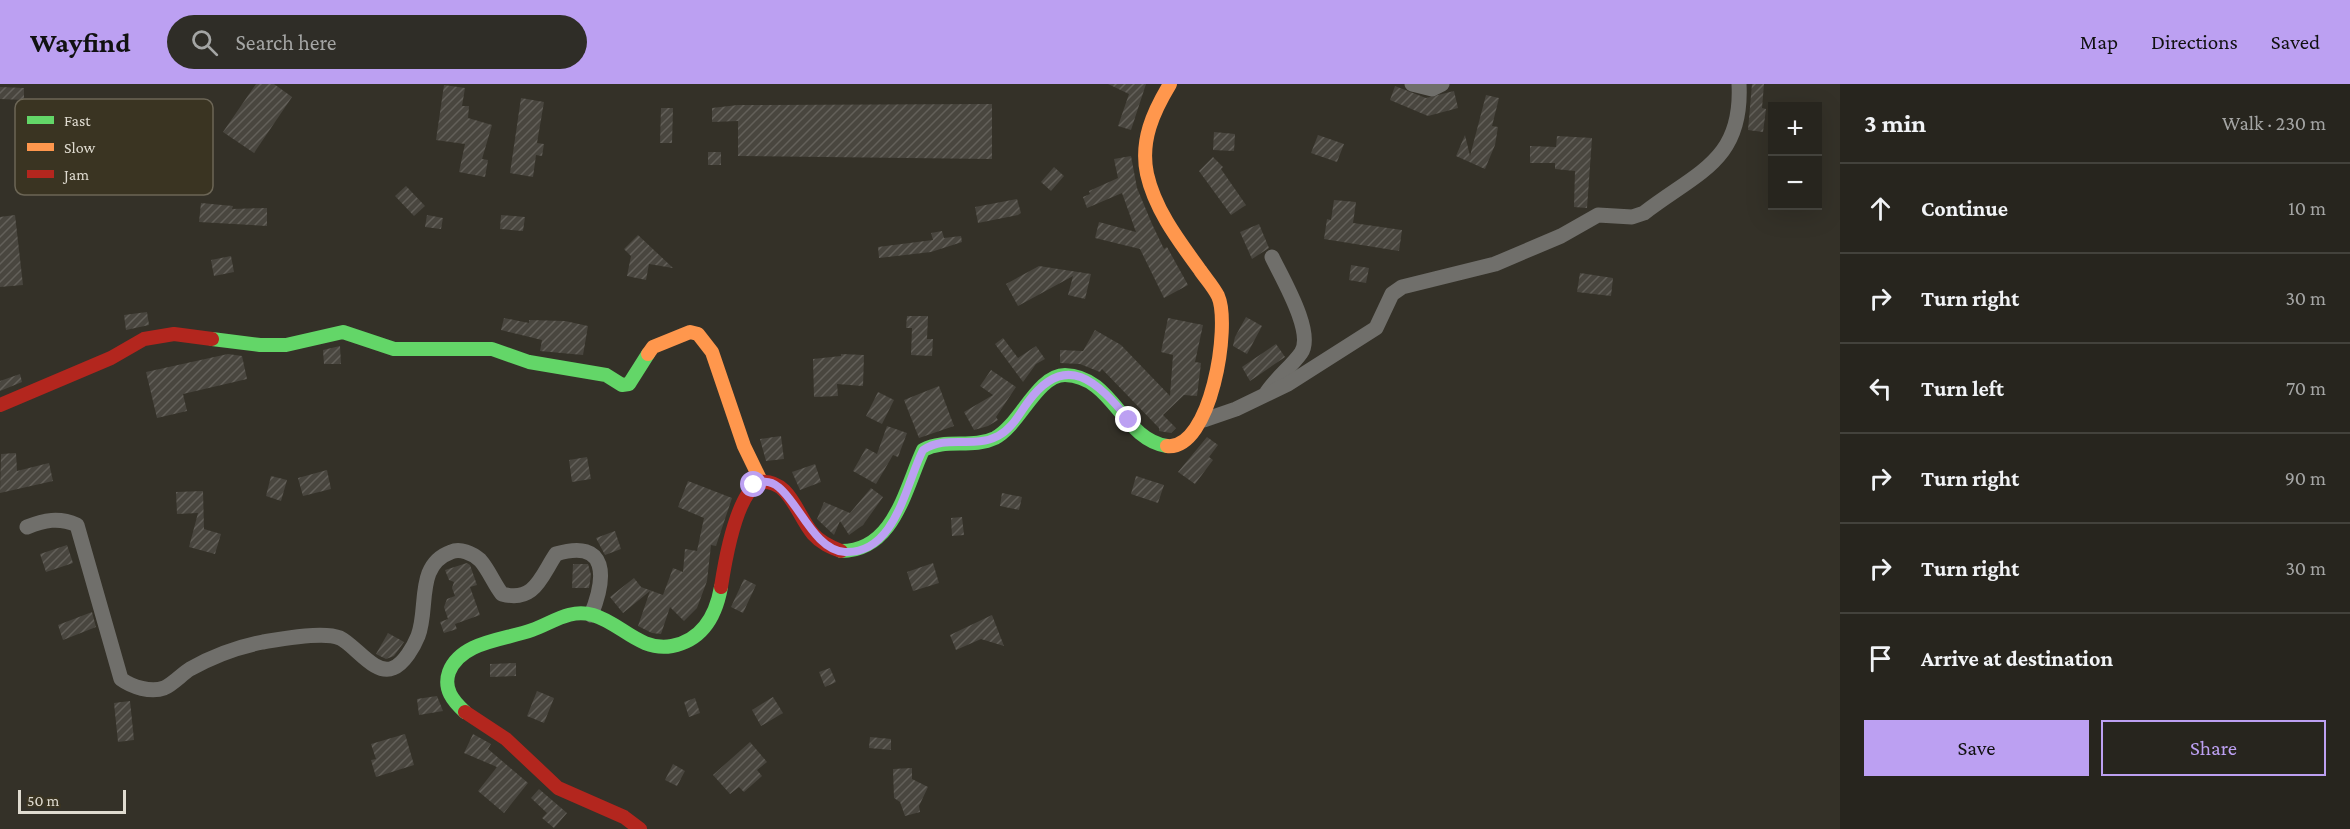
<!DOCTYPE html>
<meta charset="utf-8">
<style>
:root{--surface:#27251e;--page:#2f2d27;--text:#f1f3f6;--muted:#a4a5a4;--line:#43423c;--accent:#bca0f2}
body{margin:0;font-family:"Crimson Pro",serif;background:var(--page);color:var(--text)}
.controls{position:absolute;right:18px;top:18px;display:grid;overflow:hidden;border-radius:0px;box-shadow:0 6px 24px #0002}
.controls button{width:54px;height:54px;display:grid;place-items:center;padding:0;border:0;border-bottom:2px solid var(--line);background:var(--surface);color:var(--text);font:30px sans-serif}
.scale{position:absolute;left:18px;bottom:15px;width:108px;box-sizing:border-box;padding-left:6px;border:3px solid #dfdbd0;border-top:0;font-size:16px;line-height:21px;white-space:nowrap;color:#dfdbd0;-webkit-text-stroke:4px #3a3422;paint-order:stroke}
.stop{position:absolute;width:18px;height:18px;margin:-14px;border:4px solid #bca0f2;border-radius:50%;background:#fff}
.stop.end{background:#bca0f2;border-color:#fff;box-shadow:0 2px 6px #0008}
.list{margin:0;padding:0;list-style:none}
h2{display:flex;justify-content:space-between;align-items:center;height:78px;margin:0;padding:0 24px;font-size:26px}
h2 small{font-size:20px;font-weight:400;color:var(--muted)}
.list li{display:grid;grid-template-columns:39px 1fr auto;gap:18px;align-items:center;box-sizing:border-box;height:90px;padding:0 24px;border-top:2px solid var(--line)}
.list b{display:block;font-size:22px;white-space:nowrap}
.list em{font-size:20px;font-style:normal;color:var(--muted)}
.actions{display:flex;gap:12px;padding:18px 24px}
.actions a{flex:1;padding:14px 0;border:2px solid var(--accent);border-radius:0px;text-align:center;font-size:21px;color:var(--accent)}
.actions .main{background:var(--accent);color:#111}
.icon{flex:none;width:33px;height:33px;fill:none;stroke:currentColor;stroke-width:2;stroke-linecap:round;stroke-linejoin:round}
.map{position:relative;flex:none;width:1840px;height:745px;overflow:hidden}
header{display:flex;align-items:center;gap:36px;box-sizing:border-box;height:84px;padding:0 30px;background:var(--accent);color:#111}
header strong{font-size:28px}
nav{display:flex;gap:33px;margin-inline-start:auto;font-size:21px}
.search{width:420px;height:54px;background:var(--page);display:flex;align-items:center;gap:15px;box-sizing:border-box;padding:0 21px;border-radius:33px;color:var(--muted);font-size:22px}
main{display:flex}
aside{flex:1;background:var(--surface)}
.map>svg:first-child{display:block}
.building{fill:url(#building-hatch)}
.lines{fill:none;stroke-linecap:round;stroke-linejoin:round}
.street{stroke:#706f6b;stroke-width:15}
.fast{stroke:#63d668;stroke-width:14}
.slow{stroke:#ff974d;stroke-width:14}
.jam{stroke:#b3261e;stroke-width:14}
.route{stroke:#bca0f2;stroke-width:8}
.key{fill:#3a3422;stroke:#6c6656;stroke-width:1.5}
.key-label{font-size:16px;fill:#dfdbd0}
</style>
<header>
<strong>Wayfind</strong>
<div class="search"><svg class="icon" aria-label="search" viewBox="0 0 24 24"><circle cx="10" cy="10" r="6"/><path d="M15 15l6 6"/></svg>Search here</div>
<nav><a>Map</a><a>Directions</a><a>Saved</a></nav>
</header>
<main>
<div class="map">
<svg width="1840" height="745" viewBox="0 0 1840 745">
<defs>
<pattern id="building-hatch" width="6" height="6" patternUnits="userSpaceOnUse" patternTransform="scale(1.5)"><rect width="6" height="6" fill="#49463f"/><path d="M-1 1l2-2M0 6l6-6M5 7l2-2" fill="none" stroke="#63605a"/></pattern>
</defs>
<rect width="100%" height="100%" fill="#343128"/>
<!-- building -->
<g class="building">
<path d="M256,0H274L292,13L254,69L223,48Z"/>
<path d="M1108,0H1146L1131,46L1118,42L1129,10Z"/>
<path d="M1752,0H1764L1762,24L1766,25L1763,48L1748,46Z"/>
<path d="M444,1L465,4L462,22H469L468,34L492,41L482,75L488,76L485,93L459,88L465,60L436,56Z"/>
<path d="M1395,2L1426,14L1454,7L1458,24L1428,32L1390,16Z"/>
<path d="M0,3L24,4V16L0,15Z"/>
<path d="M1486,11L1499,14L1492,42L1498,43L1495,61L1485,85L1456,72L1465,51L1470,72Z"/>
<path d="M521,14L544,18L537,59L544,60L542,72L536,71L533,93L510,89Z"/>
<path d="M992,20V75L738,72V37L712,38V24L738,21Z"/>
<path d="M661,24H673L672,59H660Z"/>
<path d="M1214,48L1235,50L1234,67L1213,66Z"/>
<path d="M1318,51L1344,60L1337,78L1311,69Z"/>
<path d="M1557,52L1592,54L1587,124L1574,123L1575,87L1555,85V79H1530V62L1556,63Z"/>
<rect x="708" y="68" width="13" height="13"/>
<path d="M1131,72L1137,104L1152,140L1164,165L1167,163L1188,201L1164,214L1140,165L1095,154L1099,138L1136,148L1122,109L1087,124L1083,113L1090,110L1089,107L1118,94L1114,75Z"/>
<path d="M1213,73L1223,83L1221,85L1246,121L1231,131L1199,87Z"/>
<path d="M1054,83L1064,92L1051,107L1041,98Z"/>
<path d="M406,102L425,122L414,132L395,112Z"/>
<path d="M1017,115L1021,129L1018,131L978,139L975,123Z"/>
<path d="M1334,116L1356,118L1353,139L1402,146L1399,167L1324,155L1327,135L1331,136Z"/>
<path d="M201,119L233,122L232,125L267,124V142L199,138Z"/>
<path d="M15,131L23,201L0,203V133Z"/>
<path d="M427,131L443,134L441,145L425,143Z"/>
<path d="M501,131L525,133L523,147L500,145Z"/>
<path d="M1259,140L1269,164L1252,175L1240,148Z"/>
<path d="M942,147L944,154L961,152L962,158L931,168L879,174L878,163L933,156L931,149Z"/>
<path d="M638,151L673,184L649,180L646,196L627,192L631,172L624,165Z"/>
<path d="M231,172L234,188L214,192L211,176Z"/>
<path d="M1351,181L1369,184L1366,199L1349,196Z"/>
<path d="M1039,182L1091,190L1085,215L1068,211L1073,192L1018,222L1006,200Z"/>
<path d="M1580,189L1613,194L1611,212L1577,208Z"/>
<path d="M147,228L149,241L126,246L124,231Z"/>
<path d="M907,232H928L927,255H933L932,272L911,271L912,244H906Z"/>
<path d="M1246,233L1262,242L1247,270L1233,262L1235,253Z"/>
<path d="M504,234L529,239V236L565,237L588,242L583,271L540,267L542,256L501,246Z"/>
<path d="M1168,234L1203,241L1195,278L1201,279L1197,312L1184,311L1163,331L1176,344L1171,349L1159,347V344L1102,285L1100,288L1080,280L1060,279V266L1083,267L1095,246L1121,261L1170,312L1173,271L1161,268Z"/>
<path d="M1003,254L1018,274L1036,262L1045,275L1036,280L1023,298L995,260Z"/>
<path d="M1276,260L1285,273L1250,297L1242,283Z"/>
<path d="M340,262L341,280H324L323,266Z"/>
<path d="M228,270L242,272L247,295L183,310L187,327L157,334L146,288Z"/>
<path d="M841,270L864,271L863,302L837,300L838,312L814,313L813,275L841,272Z"/>
<path d="M991,286L1016,303L996,333L998,336L988,342L974,346L964,328L993,311L980,302Z"/>
<path d="M20,290L22,298L0,307V297Z"/>
<path d="M939,302L954,342L919,354L904,316Z"/>
<path d="M878,308L894,316L882,340L866,332Z"/>
<path d="M887,342L907,349L898,373L893,371L876,400L853,387L866,364L877,370Z"/>
<path d="M781,352L784,375L766,377L760,355Z"/>
<path d="M1207,353L1218,361L1209,373L1213,376L1195,400L1178,388Z"/>
<path d="M16,369L17,387L49,379L53,397L0,409L1,370Z"/>
<path d="M587,373L591,395L572,398L569,376Z"/>
<path d="M815,380L821,398L800,406L792,388Z"/>
<path d="M327,386L331,405L303,412L298,394Z"/>
<path d="M271,392L287,396L281,417L266,412Z"/>
<path d="M1136,392L1164,401L1158,419L1131,410Z"/>
<path d="M688,397L732,414L716,462L711,461L707,497L697,524L684,537L670,523L661,550L652,549L638,542L650,507L623,529L610,513L634,494L641,503L663,511L673,484L683,488L685,465L697,467L704,434L678,423Z"/>
<path d="M871,404L883,413L863,441L849,451L840,437L834,451L817,435L824,418L850,429Z"/>
<path d="M203,407L204,445L221,450L215,470L189,463L198,429L177,430L176,408Z"/>
<path d="M1002,409L1022,413L1019,426L1000,422Z"/>
<path d="M962,433L964,451L952,452L951,434Z"/>
<path d="M615,447L621,465L605,471L596,454Z"/>
<path d="M67,461L73,479L46,488L40,470Z"/>
<path d="M467,479L470,481L477,501L470,503L480,531L455,540L457,545L444,549L440,538L448,535L444,523L447,515L455,512L452,504L454,498L449,496L445,486Z"/>
<path d="M933,479L939,499L913,507L907,488Z"/>
<path d="M573,480H588L591,491L589,504H572Z"/>
<path d="M744,495L756,501L743,529L731,523Z"/>
<path d="M92,528L96,543L63,556L58,541Z"/>
<path d="M992,531L1004,562L981,555L956,566L950,551Z"/>
<path d="M388,549L404,558L394,572L386,575L376,570Z"/>
<path d="M516,579V592L490,593V580Z"/>
<path d="M830,584L836,598L825,603L819,588Z"/>
<path d="M537,607L554,614L544,639L527,632Z"/>
<path d="M437,612L443,627L419,631L417,615Z"/>
<path d="M773,613L783,629L761,642L752,626Z"/>
<path d="M695,614L700,629L689,633L684,618Z"/>
<path d="M130,617L134,656L118,658L114,619Z"/>
<path d="M405,650L414,681L376,693L371,676L376,675L371,660Z"/>
<path d="M473,650L491,660L488,665L528,699L504,729L478,707L497,683L464,669Z"/>
<path d="M870,653L891,655V666L869,664Z"/>
<path d="M750,658L767,678L757,686L762,692L744,708L739,703L730,710L713,691Z"/>
<path d="M673,680L685,687L677,702L665,696Z"/>
<path d="M912,684V695L928,703L919,722L920,728L905,732L900,718L894,714L893,685Z"/>
<path d="M539,705L567,729L554,744L542,734L547,729L531,714Z"/>
</g>
<g class="lines">
<!-- street -->
<g class="street">
<path d="M1412,0L1432,5L1442,0"/>
<path d="M1267,308C1277,293 1291,283 1301,269C1315,249 1282,194 1272,173"/>
<path d="M1204,336L1236,325L1288,300L1376,244L1392,210L1402,203L1495,180L1561,152L1598,131L1632,133L1644,129C1697,88 1743,77 1739,0"/>
<path d="M27,443C44,436 59,433 77,441L121,595C132,603 151,609 164,604C173,600 182,590 190,585C213,572 237,563 263,558C281,555 323,547 340,554C355,561 375,592 393,584C404,580 414,562 418,552C429,524 415,481 451,468C460,464 472,469 480,476C489,486 494,500 502,510C535,519 541,492 556,470C609,454 606,494 591,531"/>
</g>
<!-- fast -->
<g class="fast">
<path d="M212,255L260,261H286L343,248L394,265H492L529,278L606,291L622,301L629,300L648,270"/>
<path d="M841,467C894,467 905,405 923,366C946,354 972,365 995,354C1020,341 1037,291 1065,291C1113,292 1122,355 1167,362"/>
<path d="M465,628C453,617 443,605 449,588C461,557 505,556 532,546C552,539 570,524 593,531C621,539 640,568 672,562C703,556 716,531 721,503"/>
</g>
<!-- slow -->
<g class="slow">
<path d="M648,270L653,263L690,248L698,250L712,268L744,362L761,397"/>
<path d="M1167,362C1211,367 1231,241 1218,212C1213,202 1206,195 1200,186C1179,157 1155,126 1147,90C1140,57 1153,28 1170,0"/>
</g>
<!-- jam -->
<g class="jam">
<path d="M0,321L111,274L144,255L174,250L212,255"/>
<path d="M721,503C725,477 736,412 759,398C790,394 797,432 813,450C821,459 830,463 841,467"/>
<path d="M465,628L506,655L558,704L624,733L640,745"/>
</g>
</g>
<g class="lines">
<!-- route -->
<path class="route" d="M754,401C790,380 804,466 845,468C896,470 906,399 923,366C947,350 973,365 998,352C1012,345 1019,330 1028,318C1066,266 1098,298 1129,336"/>
</g>
<!-- legend -->
<rect x="15" y="15" width="198" height="96" rx="9" class="key"/>
<rect x="27" y="32" width="27" height="8" fill="#63d668"/>
<rect x="27" y="59" width="27" height="8" fill="#ff974d"/>
<rect x="27" y="86" width="27" height="8" fill="#b3261e"/>
<g class="key-label">
<text x="64" y="42">Fast</text>
<text x="64" y="69">Slow</text>
<text x="64" y="96">Jam</text>
</g>
</svg>
<div class="controls">
<button>+</button>
<button>−</button>
</div>
<div class="scale">50 m</div>
<div class="stop" style="left:754px;top:401px"></div>
<div class="stop end" style="left:1129px;top:336px"></div>
</div>
<aside>
<h2>3 min<small>Walk · 230 m</small></h2>
<ul class="list">
<li><svg class="icon" aria-label="ahead" viewBox="0 0 24 24"><path d="M12 20V5M6 11l6-6 6 6"/></svg><div><b>Continue</b></div><em>10 m</em></li>
<li><svg class="icon" aria-label="right" viewBox="0 0 24 24"><path d="M7 20v-9h11M14 6l5 5-5 5"/></svg><div><b>Turn right</b></div><em>30 m</em></li>
<li><svg class="icon" aria-label="left" viewBox="0 0 24 24"><path d="M17 20v-9H6M10 6l-5 5 5 5"/></svg><div><b>Turn left</b></div><em>70 m</em></li>
<li><svg class="icon" aria-label="right" viewBox="0 0 24 24"><path d="M7 20v-9h11M14 6l5 5-5 5"/></svg><div><b>Turn right</b></div><em>90 m</em></li>
<li><svg class="icon" aria-label="right" viewBox="0 0 24 24"><path d="M7 20v-9h11M14 6l5 5-5 5"/></svg><div><b>Turn right</b></div><em>30 m</em></li>
<li><svg class="icon" aria-label="arrive" viewBox="0 0 24 24"><path d="M6 21V4h12l-3 4 3 4H6"/></svg><div><b>Arrive at destination</b></div></li>
</ul>
<div class="actions"><a class="main">Save</a><a>Share</a></div>
</aside>
</main>
